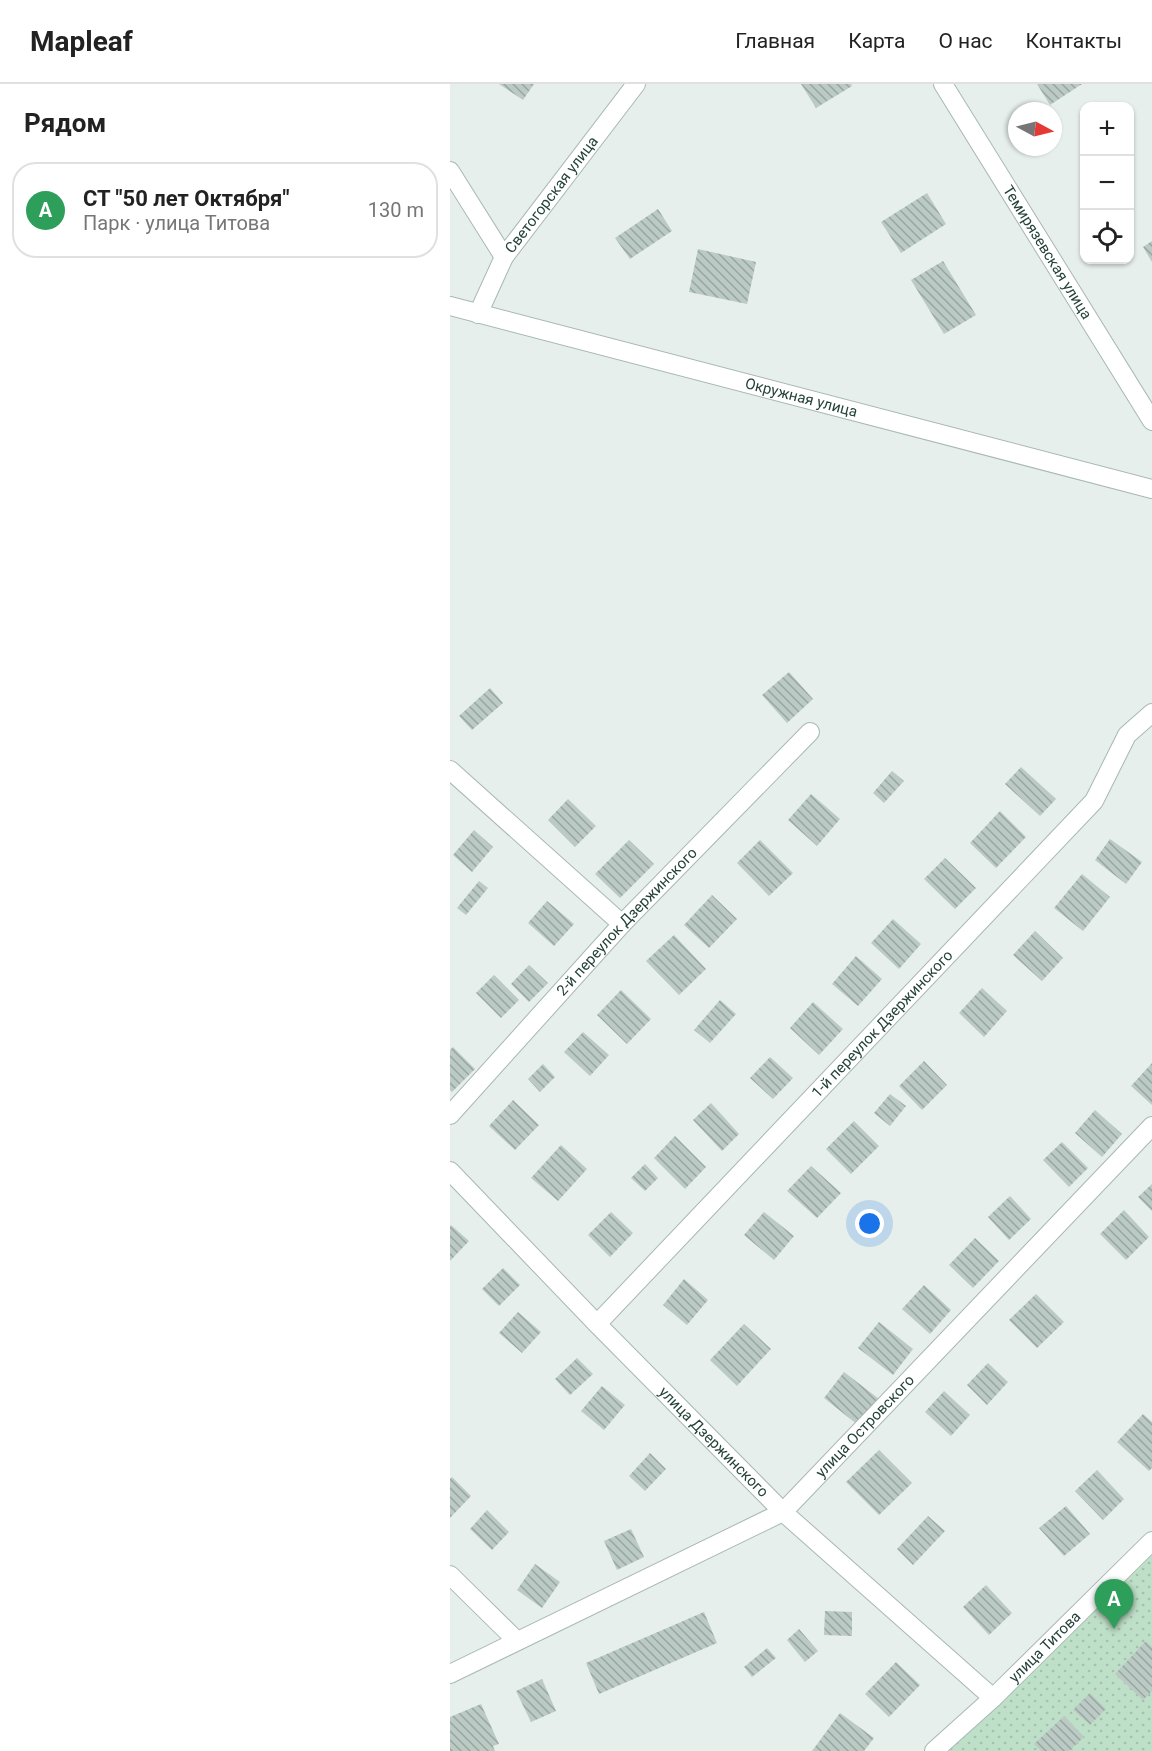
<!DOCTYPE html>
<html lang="ru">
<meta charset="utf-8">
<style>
:root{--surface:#fff;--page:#f6f6f6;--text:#222;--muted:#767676;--line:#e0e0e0;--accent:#804e3d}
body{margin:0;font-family:Roboto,sans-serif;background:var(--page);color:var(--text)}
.controls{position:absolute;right:18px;top:18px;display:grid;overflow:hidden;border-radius:12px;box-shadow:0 2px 4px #0004}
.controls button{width:54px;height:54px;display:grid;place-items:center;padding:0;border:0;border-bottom:2px solid var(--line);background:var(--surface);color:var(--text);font:30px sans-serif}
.compass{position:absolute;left:558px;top:18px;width:54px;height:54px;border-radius:50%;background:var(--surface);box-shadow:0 2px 4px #0004;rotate:97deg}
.you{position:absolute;left:420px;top:1140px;width:21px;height:21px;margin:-15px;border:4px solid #fff;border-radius:50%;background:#1a73e8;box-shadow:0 0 0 9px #1a73e833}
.badge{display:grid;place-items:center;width:39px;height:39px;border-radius:50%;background:var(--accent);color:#fff;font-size:20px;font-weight:700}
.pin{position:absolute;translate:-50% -50px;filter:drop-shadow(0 2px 3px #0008)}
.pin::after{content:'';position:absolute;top:32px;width:21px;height:18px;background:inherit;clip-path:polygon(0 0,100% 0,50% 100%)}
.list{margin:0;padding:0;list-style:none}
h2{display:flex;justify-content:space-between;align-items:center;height:78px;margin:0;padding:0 24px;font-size:26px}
h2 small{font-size:20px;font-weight:400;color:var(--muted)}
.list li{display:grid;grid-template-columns:39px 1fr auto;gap:18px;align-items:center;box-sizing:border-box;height:96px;margin:0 12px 12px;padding:0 12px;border:2px solid var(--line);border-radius:24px}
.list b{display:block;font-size:22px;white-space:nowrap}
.list p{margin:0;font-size:20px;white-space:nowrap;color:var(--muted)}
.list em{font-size:20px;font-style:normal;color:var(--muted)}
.icon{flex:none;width:33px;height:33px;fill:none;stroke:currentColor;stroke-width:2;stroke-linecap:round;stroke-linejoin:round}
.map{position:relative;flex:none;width:702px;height:1667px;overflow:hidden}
header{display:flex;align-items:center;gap:36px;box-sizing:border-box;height:84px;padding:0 30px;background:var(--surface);border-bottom:2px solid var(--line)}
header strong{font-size:28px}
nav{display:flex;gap:33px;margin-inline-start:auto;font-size:21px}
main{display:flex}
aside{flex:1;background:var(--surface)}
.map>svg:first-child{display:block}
.green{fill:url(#green-dots)}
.building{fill:url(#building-back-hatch)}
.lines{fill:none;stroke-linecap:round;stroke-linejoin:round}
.minor-casing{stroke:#a8b8b2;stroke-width:20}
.minor{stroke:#fff;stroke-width:18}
.labels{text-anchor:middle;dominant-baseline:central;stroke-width:4.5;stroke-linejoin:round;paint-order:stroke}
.street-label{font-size:15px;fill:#24423a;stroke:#f7fbf9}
</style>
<header>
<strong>Mapleaf</strong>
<nav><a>Главная</a><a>Карта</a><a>О нас</a><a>Контакты</a></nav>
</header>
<main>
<aside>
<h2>Рядом<small></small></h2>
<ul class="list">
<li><span class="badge" style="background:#2e9e5b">A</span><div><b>СТ &quot;50 лет Октября&quot;</b><p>Парк · улица Титова</p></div><em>130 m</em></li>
</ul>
</aside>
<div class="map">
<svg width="702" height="1667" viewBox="0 0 702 1667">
<defs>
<pattern id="green-dots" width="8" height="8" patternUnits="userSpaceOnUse" patternTransform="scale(1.5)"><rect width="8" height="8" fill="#bfe0c8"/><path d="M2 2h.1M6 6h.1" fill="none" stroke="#a4c1ad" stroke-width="1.8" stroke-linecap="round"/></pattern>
<pattern id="building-back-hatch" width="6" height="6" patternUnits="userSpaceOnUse" patternTransform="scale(1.5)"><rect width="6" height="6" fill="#bbcac4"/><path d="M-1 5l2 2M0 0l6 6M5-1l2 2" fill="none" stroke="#98a6a0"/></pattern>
</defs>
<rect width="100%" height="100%" fill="#e6efeb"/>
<!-- green -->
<path class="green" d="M702,1471V1667H499L550,1620Z"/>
<!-- building -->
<g class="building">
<path d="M49,0H84L73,16Z"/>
<path d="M351,0H401L402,2L366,24Z"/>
<path d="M587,0H632L600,21Z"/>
<path d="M477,109L496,140L451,169L431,138Z"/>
<path d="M208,125L222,147L180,175L165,154Z"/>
<path d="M702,157V178L693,163Z"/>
<path d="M248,165L306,178L297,220L239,208Z"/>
<path d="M493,177L526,231L494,250L461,196Z"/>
<path d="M339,588L363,615L337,639L312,611Z"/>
<path d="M40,604L53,619L22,646L9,632Z"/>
<path d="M571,683L606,715L590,732L555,700Z"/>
<path d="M442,687L454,697L434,719L423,709Z"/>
<path d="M361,710L390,735L367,762L338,736Z"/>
<path d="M118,715L146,742L125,763L98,736Z"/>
<path d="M550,727L576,753L546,784L520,759Z"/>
<path d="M24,746L43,763L22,788L3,771Z"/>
<path d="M660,755L692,778L676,800L645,776Z"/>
<path d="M179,756L204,780L170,814L145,790Z"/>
<path d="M310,756L343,789L319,812L287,779Z"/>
<path d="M495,774L526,804L505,825L474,795Z"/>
<path d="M632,790L660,813L633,847L604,824Z"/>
<path d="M29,797L38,804L16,831L7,824Z"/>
<path d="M262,811L287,835L259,864L234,841Z"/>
<path d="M97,817L124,840L104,862L78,839Z"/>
<path d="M443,835L471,860L449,885L421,859Z"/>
<path d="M585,847L613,874L592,897L563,871Z"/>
<path d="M224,851L256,885L229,911L196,877Z"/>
<path d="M406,872L432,895L408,922L382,900Z"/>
<path d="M79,881L98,899L79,918L61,900Z"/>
<path d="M44,891L69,916L51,934L26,909Z"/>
<path d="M532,904L557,927L534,953L509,929Z"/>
<path d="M171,906L201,935L177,960L147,931Z"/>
<path d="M270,916L286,930L260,959L244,946Z"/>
<path d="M363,918L393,945L369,971L340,944Z"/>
<path d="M133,948L159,971L140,992L114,968Z"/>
<path d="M3,963L25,985L2,1008L0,1006V966Z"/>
<path d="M320,973L343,994L323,1015L300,994Z"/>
<path d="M474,977L497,1001L472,1026L449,1002Z"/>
<path d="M702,979V1021L681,1002Z"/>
<path d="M93,980L105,993L90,1008L78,995Z"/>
<path d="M440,1010L456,1022L440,1042L424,1029Z"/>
<path d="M63,1016L89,1041L65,1066L39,1042Z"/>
<path d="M261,1019L289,1050L272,1067L243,1036Z"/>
<path d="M645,1026L672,1050L652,1073L625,1049Z"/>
<path d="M404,1037L429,1062L401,1090L376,1065Z"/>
<path d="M225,1052L256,1083L235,1105L204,1074Z"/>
<path d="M612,1058L638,1084L619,1103L593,1076Z"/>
<path d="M111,1061L137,1085L108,1117L81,1094Z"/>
<path d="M195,1080L208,1094L195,1107L181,1094Z"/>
<path d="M361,1082L391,1109L367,1134L337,1107Z"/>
<path d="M702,1100V1127L688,1113Z"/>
<path d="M560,1112L581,1135L559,1156L538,1133Z"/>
<path d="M674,1126L699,1153L676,1176L650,1150Z"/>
<path d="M161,1128L183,1149L160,1173L138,1151Z"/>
<path d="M314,1128L344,1152L324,1176L294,1151Z"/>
<path d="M1,1141L19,1157L0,1177V1143Z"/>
<path d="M525,1154L549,1177L523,1204L499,1181Z"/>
<path d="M53,1184L70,1201L49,1222L32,1205Z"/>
<path d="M234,1195L258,1216L237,1241L213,1221Z"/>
<path d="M474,1201L501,1226L480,1250L452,1225Z"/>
<path d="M586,1210L614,1238L587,1264L559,1236Z"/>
<path d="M68,1228L91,1248L72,1269L49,1249Z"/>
<path d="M429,1238L463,1265L443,1291L408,1264Z"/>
<path d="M294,1240L321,1265L287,1302L260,1276Z"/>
<path d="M127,1274L143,1290L120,1311L105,1295Z"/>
<path d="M538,1279L558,1298L537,1321L517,1301Z"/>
<path d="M394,1288L429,1315L408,1341L374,1314Z"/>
<path d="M152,1302L175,1321L154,1346L131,1327Z"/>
<path d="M494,1307L520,1331L501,1352L475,1328Z"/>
<path d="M693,1330L702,1338V1384L699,1387L667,1358Z"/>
<path d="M429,1366L462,1399L429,1431L396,1398Z"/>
<path d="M200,1369L216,1385L195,1407L179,1392Z"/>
<path d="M647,1386L674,1415L653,1436L625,1407Z"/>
<path d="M2,1393L21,1412L0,1434V1395Z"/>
<path d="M616,1422L640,1450L614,1472L589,1444Z"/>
<path d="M37,1426L59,1448L42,1466L20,1445Z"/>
<path d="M478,1432L495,1447L463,1481L447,1465Z"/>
<path d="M181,1445L194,1473L167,1486L154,1457Z"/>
<path d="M85,1480L110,1498L92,1524L67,1506Z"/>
<path d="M536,1501L562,1529L539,1551L513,1523Z"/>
<path d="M375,1527L402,1528V1552L374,1551Z"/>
<path d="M254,1528L267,1559L149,1610L136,1579Z"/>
<path d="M349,1545L368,1567L355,1578L337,1556Z"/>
<path d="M696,1557L702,1563V1607L693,1616L665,1590Z"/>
<path d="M317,1564L326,1574L302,1593L294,1583Z"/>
<path d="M446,1578L470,1601L439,1633L415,1610Z"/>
<path d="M92,1595L106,1627L81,1638L66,1607Z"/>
<path d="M640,1609L656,1625L640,1641L623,1626Z"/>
<path d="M31,1620L49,1660L43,1662L45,1667H0V1633Z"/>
<path d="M390,1629L424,1654L414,1667H362Z"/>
<path d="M614,1632L634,1653L619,1667H591L584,1660Z"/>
</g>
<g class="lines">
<defs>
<g id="minor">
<path id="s1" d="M493,0L702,337"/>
<path d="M0,87L54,173"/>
<path id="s2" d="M0,222L702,405"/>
<path id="s3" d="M28,230L54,173L186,0"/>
<path d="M0,686L172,840"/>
<path id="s4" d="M0,1031L172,840L360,648"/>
<path id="s5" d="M0,1087L147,1240L333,1428L543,1614"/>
<path id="s6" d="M147,1240L644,717L677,651L702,629"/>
<path d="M0,1491L66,1556"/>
<path id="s7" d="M0,1590L333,1428L702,1042"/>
<path id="s8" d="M484,1667L543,1614L702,1457"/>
</g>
</defs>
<!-- minor casing -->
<use href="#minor" class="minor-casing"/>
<!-- minor -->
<use href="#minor" class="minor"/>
</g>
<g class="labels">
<!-- street labels -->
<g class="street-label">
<text stroke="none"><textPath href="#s3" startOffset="141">Светогорская улица</textPath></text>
<text stroke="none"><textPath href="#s1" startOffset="198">Темирязевская улица</textPath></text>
<text stroke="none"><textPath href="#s2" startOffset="363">Окружная улица</textPath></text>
<text stroke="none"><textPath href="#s4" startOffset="262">2-й переулок Дзержинского</textPath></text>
<text stroke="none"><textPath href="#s6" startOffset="414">1-й переулок Дзержинского</textPath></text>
<text stroke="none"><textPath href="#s7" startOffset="489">улица Островского</textPath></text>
<text stroke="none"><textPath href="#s5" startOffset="378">улица Дзержинского</textPath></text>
<text stroke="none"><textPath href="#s8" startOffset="152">улица Титова</textPath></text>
</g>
</g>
</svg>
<div class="controls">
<button>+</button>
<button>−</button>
<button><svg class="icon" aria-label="locate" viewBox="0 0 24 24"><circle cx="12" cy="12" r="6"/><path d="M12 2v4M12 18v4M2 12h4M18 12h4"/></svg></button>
</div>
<svg class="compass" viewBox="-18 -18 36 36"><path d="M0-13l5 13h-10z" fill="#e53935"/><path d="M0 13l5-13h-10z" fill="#767676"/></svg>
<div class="you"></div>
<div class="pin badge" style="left:664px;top:1545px;background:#2e9e5b">A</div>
</div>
</main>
